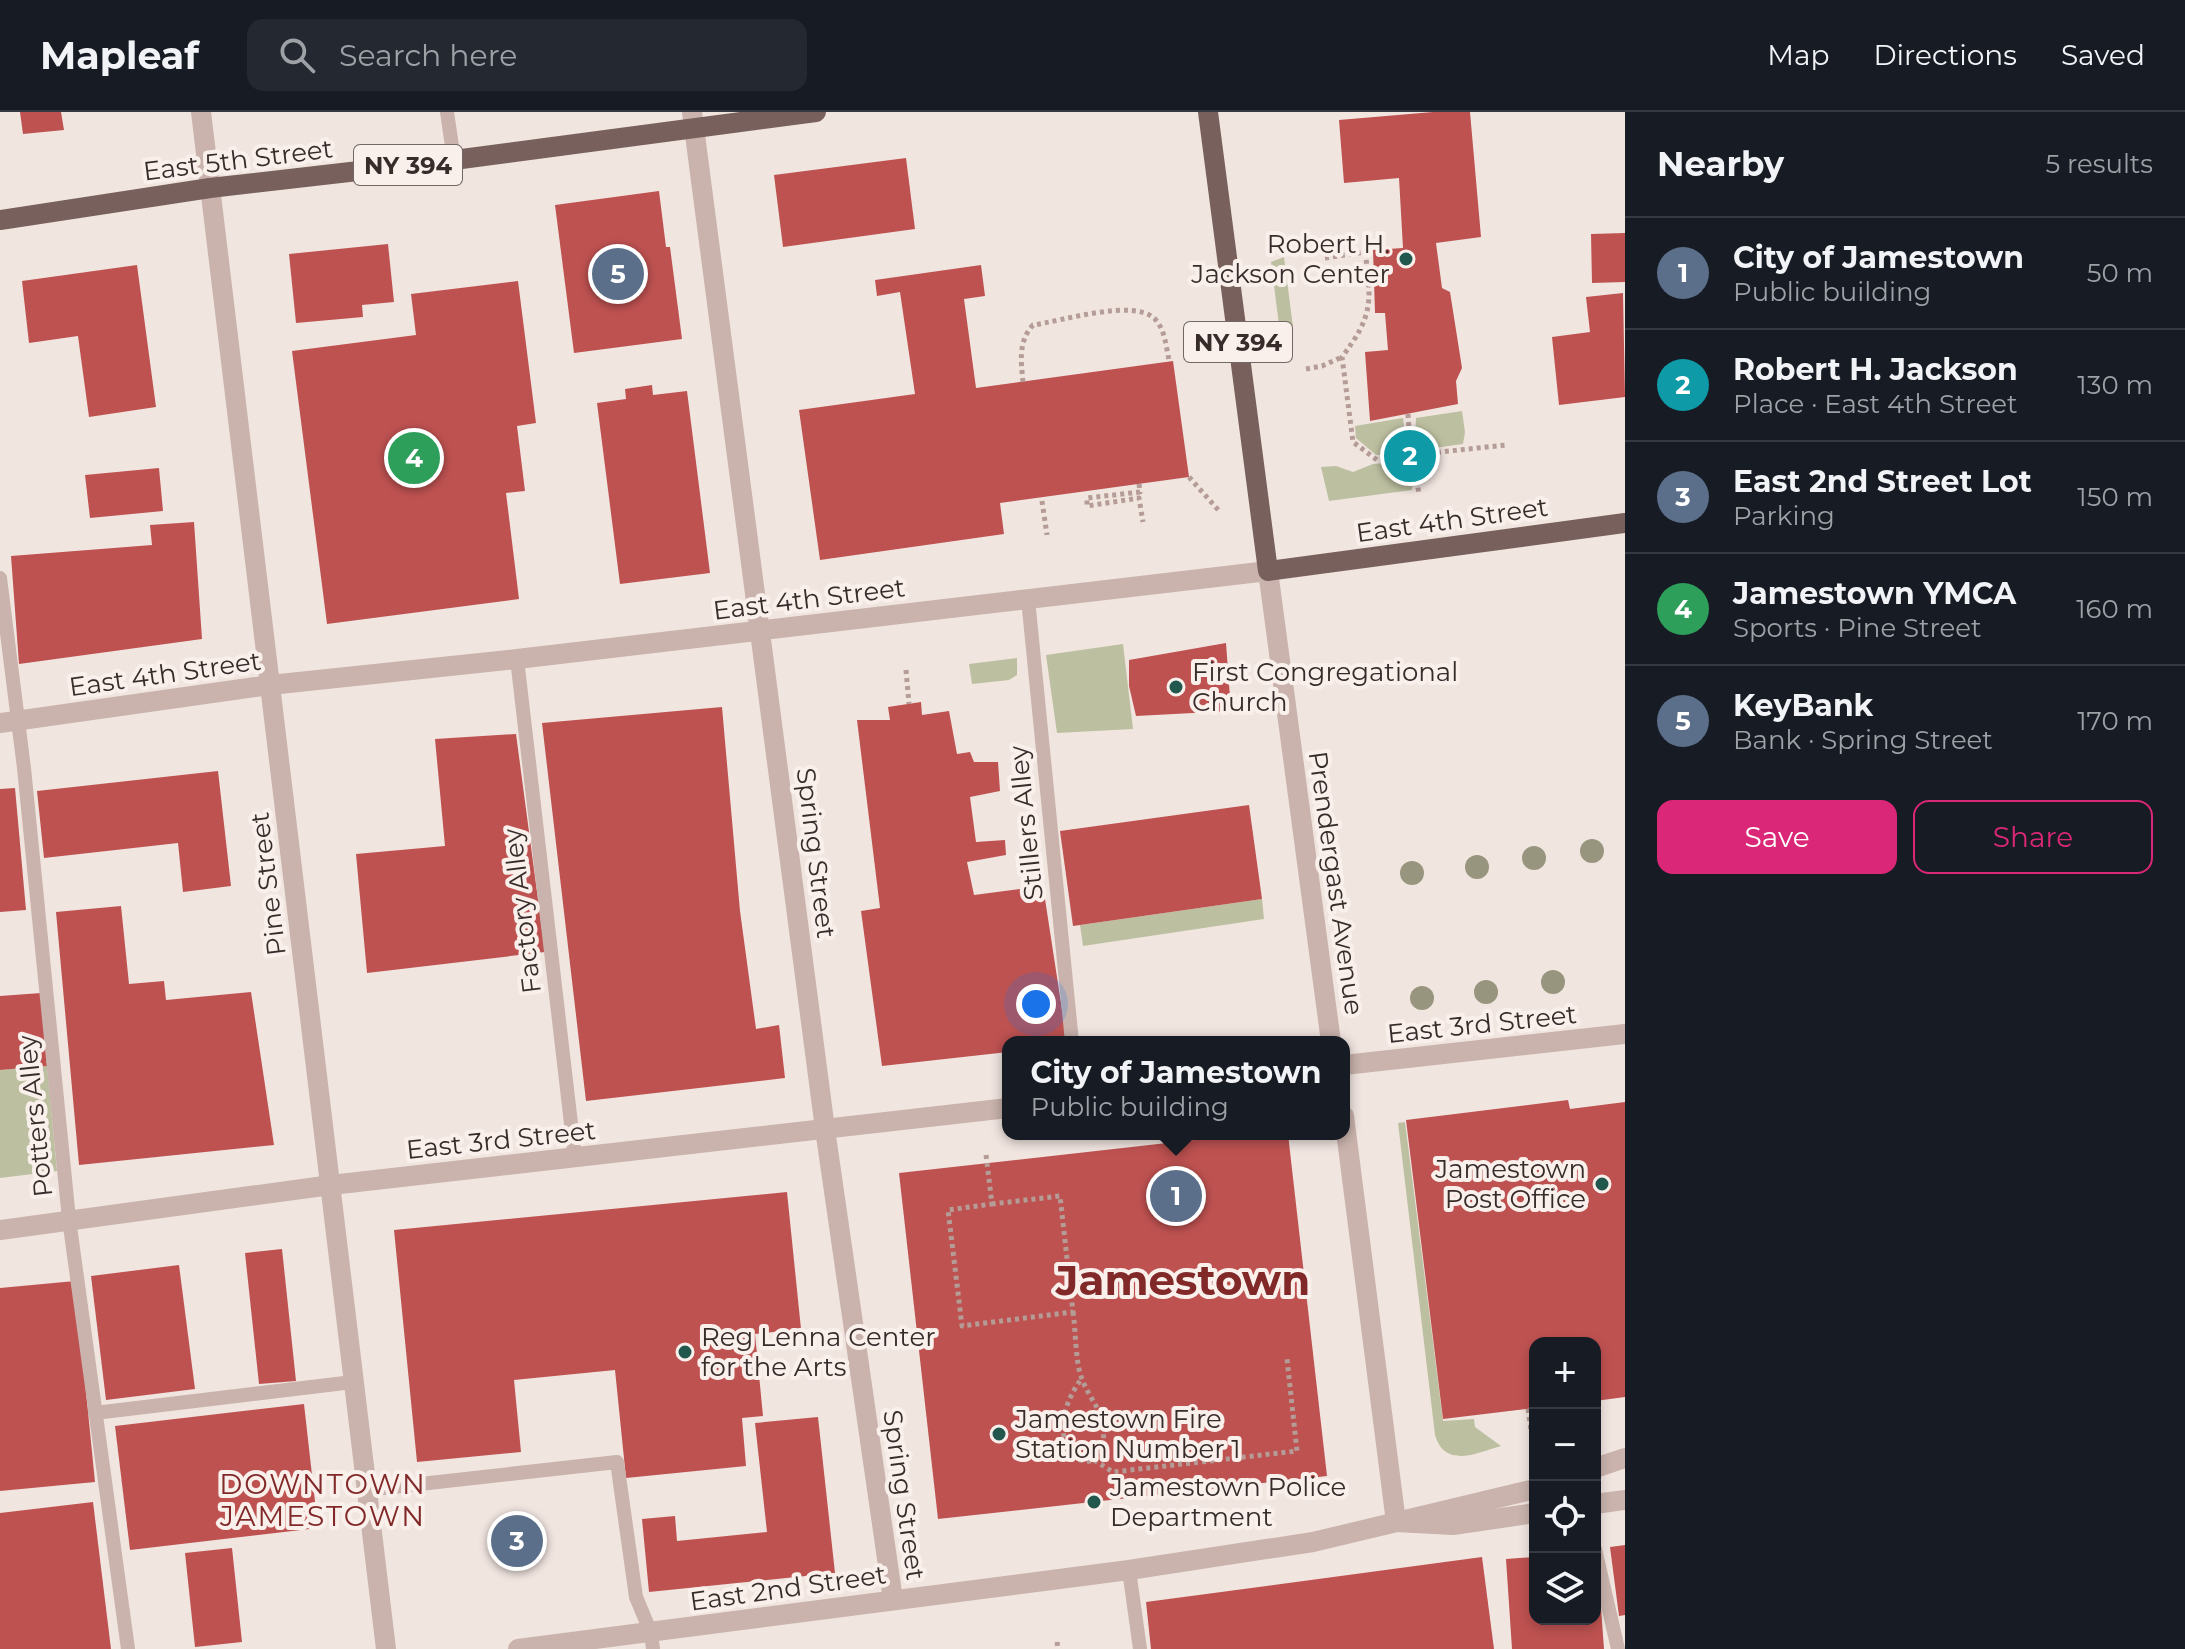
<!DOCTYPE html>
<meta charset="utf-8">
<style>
:root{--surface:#171b24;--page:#242831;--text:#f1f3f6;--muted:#9ea1a6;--line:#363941;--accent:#db2777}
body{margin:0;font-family:Montserrat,sans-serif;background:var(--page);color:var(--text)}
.controls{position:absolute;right:24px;bottom:24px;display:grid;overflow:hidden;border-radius:16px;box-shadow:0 4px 12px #0003}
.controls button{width:72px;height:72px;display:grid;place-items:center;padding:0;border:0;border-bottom:2px solid var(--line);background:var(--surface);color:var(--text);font:40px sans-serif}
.you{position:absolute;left:1036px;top:892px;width:28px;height:28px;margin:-20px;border:6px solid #fff;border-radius:50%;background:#1a73e8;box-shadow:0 0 0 12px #1a73e833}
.badge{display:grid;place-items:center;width:52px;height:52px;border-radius:50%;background:var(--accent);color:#fff;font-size:26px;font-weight:700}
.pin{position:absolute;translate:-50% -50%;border:4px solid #fff;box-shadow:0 2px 8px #0006}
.popup{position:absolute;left:1002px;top:924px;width:348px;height:104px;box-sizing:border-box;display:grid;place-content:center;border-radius:16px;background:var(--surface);filter:drop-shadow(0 2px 6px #0005);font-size:26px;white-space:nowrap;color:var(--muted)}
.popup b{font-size:30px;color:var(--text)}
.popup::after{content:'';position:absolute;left:50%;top:100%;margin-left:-16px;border:16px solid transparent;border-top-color:var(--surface)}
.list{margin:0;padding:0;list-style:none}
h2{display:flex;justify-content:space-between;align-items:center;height:104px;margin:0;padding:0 32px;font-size:34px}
h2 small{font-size:26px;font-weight:400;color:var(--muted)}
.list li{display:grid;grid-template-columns:52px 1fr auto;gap:24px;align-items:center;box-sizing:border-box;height:112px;padding:0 32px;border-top:2px solid var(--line)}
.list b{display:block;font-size:30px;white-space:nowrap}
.list p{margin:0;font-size:26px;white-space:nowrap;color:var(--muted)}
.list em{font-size:26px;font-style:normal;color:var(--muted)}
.actions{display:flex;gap:16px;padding:24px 32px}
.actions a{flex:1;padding:18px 0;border:2px solid var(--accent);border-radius:16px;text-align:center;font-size:28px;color:var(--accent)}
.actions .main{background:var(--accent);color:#fff}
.icon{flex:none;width:44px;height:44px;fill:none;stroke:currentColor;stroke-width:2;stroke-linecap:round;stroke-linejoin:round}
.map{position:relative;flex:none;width:1625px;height:1537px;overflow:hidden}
header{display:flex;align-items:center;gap:48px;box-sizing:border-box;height:112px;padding:0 40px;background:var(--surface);border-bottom:2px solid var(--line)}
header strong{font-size:38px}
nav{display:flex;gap:44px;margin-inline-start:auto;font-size:28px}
.search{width:560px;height:72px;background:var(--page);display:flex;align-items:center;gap:20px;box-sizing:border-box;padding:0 28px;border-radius:16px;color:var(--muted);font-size:30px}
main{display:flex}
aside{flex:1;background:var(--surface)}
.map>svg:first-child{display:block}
.green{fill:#bdc0a0}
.building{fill:#be5251}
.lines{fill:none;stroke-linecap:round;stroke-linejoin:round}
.path{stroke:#b59c96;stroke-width:5;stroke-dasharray:4 4;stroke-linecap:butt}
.lane{stroke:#c9b3ac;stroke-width:14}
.street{stroke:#c9b3ac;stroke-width:20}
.primary{stroke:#78605d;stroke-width:20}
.tree{fill:#98957f}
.poi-dot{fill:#22574e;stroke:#f9f0ec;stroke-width:3}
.labels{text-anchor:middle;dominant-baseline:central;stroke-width:8;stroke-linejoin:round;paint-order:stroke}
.shield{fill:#f9f0ec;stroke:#726765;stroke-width:2}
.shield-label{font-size:24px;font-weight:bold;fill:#382c2b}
.street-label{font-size:26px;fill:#382c2b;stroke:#f9f0ec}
.poi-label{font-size:26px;fill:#382c2b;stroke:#f9f0ec;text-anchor:start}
.neighbourhood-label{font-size:28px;letter-spacing:2px;fill:#812929;stroke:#f9f0ec}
.town-label{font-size:42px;font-weight:bold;fill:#812929;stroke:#f9f0ec}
</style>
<header>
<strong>Mapleaf</strong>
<div class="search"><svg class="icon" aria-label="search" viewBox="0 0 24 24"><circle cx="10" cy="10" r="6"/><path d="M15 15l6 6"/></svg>Search here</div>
<nav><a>Map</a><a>Directions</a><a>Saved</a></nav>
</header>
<main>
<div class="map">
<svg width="1625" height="1537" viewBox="0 0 1625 1537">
<rect width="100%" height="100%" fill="#f1e5e0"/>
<!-- green -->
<g class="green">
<path d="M1284,145L1293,215L1279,213L1271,150Z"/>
<path d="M1462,299L1465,320L1463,332L1427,337L1415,328L1416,306Z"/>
<path d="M1403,306L1406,327L1396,341L1376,343L1356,326L1355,314Z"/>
<path d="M1400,350L1412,358V378L1329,389L1321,355L1336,354L1353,360L1373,352Z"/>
<path d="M1123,532L1133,617L1057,621L1046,543Z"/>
<path d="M1017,546V563L1009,568L972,572L969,552Z"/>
<path d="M1262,787L1264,807L1083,834L1080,813Z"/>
<path d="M47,954L57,1059L0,1066V958Z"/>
<path d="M1405,1010L1443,1309L1474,1307L1475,1315L1501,1334C1477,1341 1445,1357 1435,1323L1398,1011Z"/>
</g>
<!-- building -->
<g class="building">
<path d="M20,0H61L64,18L23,22Z"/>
<path d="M1433,0H1470L1481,125L1436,131L1442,176L1450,180L1462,256L1456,269L1458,292L1370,309L1365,240L1388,238L1385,201H1375L1373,138L1403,136L1399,66L1344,71L1339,8Z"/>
<path d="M906,46L915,117L783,135L774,63Z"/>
<path d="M659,79L666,135H670L682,227L574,241L555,93Z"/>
<path d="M1625,121V170L1592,171L1591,122Z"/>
<path d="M388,132L394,190L362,193L363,205L296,211L289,142Z"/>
<path d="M137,153L156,295L89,305L78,224L29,231L22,169Z"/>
<path d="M981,153L985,184L964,187L976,276L1173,249L1189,365L1000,391L1004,422L820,448L799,298L915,282L900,180L877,184L875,168Z"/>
<path d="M518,169L536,311L517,314L525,379L506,381L519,487L327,512L292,239L416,223L411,182Z"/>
<path d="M1623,181L1625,285L1559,293L1552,225L1590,220L1586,185Z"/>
<path d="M652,273L653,283L687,279L710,461L620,472L597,291L626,287L625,277Z"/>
<path d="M159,356L163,399L90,406L85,363Z"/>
<path d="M194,410L202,527L19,552L11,444L152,433L150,413Z"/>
<path d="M1226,531L1231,599L1136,604L1129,574V548Z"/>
<path d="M921,590L922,603L949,599L957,642L970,640L974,650H998L1000,679L970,685L976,730L1005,728L1006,743L967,750L974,783L1043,774L1067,930H1008V940L882,954L861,799L880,796L857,608H890L888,595Z"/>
<path d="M722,595L740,799L756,917L779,913L785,966L586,989L542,611Z"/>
<path d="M516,622L545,840L367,861L356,742L445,734L435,627Z"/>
<path d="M218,659L231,774L183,780L178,731L44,746L37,679Z"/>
<path d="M15,676L26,798L0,800V677Z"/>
<path d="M1249,693L1262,787L1073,814L1060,719Z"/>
<path d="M121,794L129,872L164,869L166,888L251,880L274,1033L79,1053L56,800Z"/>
<path d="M41,881L47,954L0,958V884Z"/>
<path d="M1568,988L1570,997L1625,990V1285L1595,1289V1231H1535V1296L1443,1307L1406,1008Z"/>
<path d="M1247,1022H1288L1327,1364L938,1407L899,1061Z"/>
<path d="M787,1080L801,1217L755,1222L763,1304L742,1306L746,1354L626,1366L615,1258L514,1268L521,1340L417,1350L394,1118Z"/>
<path d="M282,1137L296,1269L259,1272L245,1141Z"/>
<path d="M179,1153L195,1277L106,1288L91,1164Z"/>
<path d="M75,1169L95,1370L0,1379V1176Z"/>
<path d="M304,1292L318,1416L130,1438L115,1314Z"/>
<path d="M818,1305L835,1461L649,1480L642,1407L675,1404L677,1429L767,1420L755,1311Z"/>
<path d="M93,1390L111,1537H0V1401Z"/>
<path d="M1625,1433V1503L1619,1504L1610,1435Z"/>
<path d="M232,1436L242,1530L195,1535L185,1441Z"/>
<path d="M1595,1440H1597L1604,1537H1512L1506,1447L1535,1445V1507H1595Z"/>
<path d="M1482,1445L1494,1537H1151L1146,1490Z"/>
</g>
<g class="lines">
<!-- path -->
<g class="path">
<path d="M1325,146L1365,140C1372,189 1373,204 1342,245L1353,330L1377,348L1402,345"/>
<path d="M1306,257L1322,254L1342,245"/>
<path d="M1023,270C1021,250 1018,229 1033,213C1062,209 1134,186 1155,207C1165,218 1166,234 1169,248"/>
<path d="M1408,302L1410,334"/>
<circle cx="1412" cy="343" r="10"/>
<path d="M1421,342L1506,333"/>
<path d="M1414,352L1419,382"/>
<path d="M1189,365L1220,400"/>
<path d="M1139,372L1140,380L1087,386V394L1139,386L1143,410"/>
<path d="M1042,389L1047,423"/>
<path d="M906,558L909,592"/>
<path d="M986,1043L992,1092L948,1098L962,1214L1073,1200L1060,1084L992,1092"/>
<path d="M1073,1200C1076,1219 1075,1250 1082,1267C1091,1291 1107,1301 1103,1329C1102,1336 1103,1341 1097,1346C1091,1350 1086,1350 1080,1348C1075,1345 1069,1341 1067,1335C1057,1311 1068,1286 1081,1267"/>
<path d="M1528,1297L1533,1332"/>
<path d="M1094,1348L1113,1360L1297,1339L1287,1247"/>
<path d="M1057,1530L1058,1537"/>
</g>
<!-- lane -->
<g class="lane">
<path d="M447,0L454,48"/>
<path d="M0,466L24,656L69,1107L128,1537"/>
<path d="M1028,487L1072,930"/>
<path d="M517,547L575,1046"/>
<path d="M95,1301L353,1270"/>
<path d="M366,1378L617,1350L636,1485L651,1521L653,1537"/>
<path d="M1595,1437L1618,1537"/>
<path d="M1129,1458L1140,1537"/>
</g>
<!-- street -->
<g class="street">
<path d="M201,0L386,1537"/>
<path d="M692,0L825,1017L893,1488"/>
<path d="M0,611L270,573L517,547L1268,459L1331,930"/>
<path d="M1344,953L1625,922"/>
<path d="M1344,1004L1396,1410L1453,1413L1535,1401"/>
<path d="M0,1118L331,1073L1008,996"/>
<path d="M1595,1356L1625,1346"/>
<path d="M1595,1392L1625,1388"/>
<path d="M518,1537L1129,1458L1313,1430L1535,1377"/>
</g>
<!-- primary -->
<g class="primary">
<path d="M1208,0L1268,459L1625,411"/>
<path d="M0,108L210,76L454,48L816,0"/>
</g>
</g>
<!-- trees -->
<g class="tree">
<circle cx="1592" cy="739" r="12"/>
<circle cx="1534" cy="746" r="12"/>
<circle cx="1477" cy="755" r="12"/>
<circle cx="1412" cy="761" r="12"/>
<circle cx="1553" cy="870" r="12"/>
<circle cx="1486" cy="880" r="12"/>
<circle cx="1422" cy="886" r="12"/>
</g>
<!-- markers -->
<g class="poi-dot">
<circle cx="1406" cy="147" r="8"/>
<circle cx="1176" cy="575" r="8"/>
<circle cx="1602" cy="1072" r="8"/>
<circle cx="685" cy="1240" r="8"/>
<circle cx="999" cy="1322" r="8"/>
<circle cx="1094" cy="1390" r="8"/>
</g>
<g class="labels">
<!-- shield labels -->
<g class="shield">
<rect x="354" y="33" width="108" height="40" rx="6"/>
<rect x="1184" y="210" width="108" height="40" rx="6"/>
</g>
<g class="shield-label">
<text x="408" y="53">NY 394</text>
<text x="1238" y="230">NY 394</text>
</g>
<!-- street labels -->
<g class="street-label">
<text transform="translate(238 48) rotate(-7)">East 5th Street</text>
<text transform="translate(1452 408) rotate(-8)">East 4th Street</text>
<text transform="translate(809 487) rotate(-7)">East 4th Street</text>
<text transform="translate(165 562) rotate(-8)">East 4th Street</text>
<text transform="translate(1026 711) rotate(-96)">Stillers Alley</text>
<text transform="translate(816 741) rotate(83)">Spring Street</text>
<text transform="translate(1336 771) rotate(82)">Prendergast Avenue</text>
<text transform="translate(268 772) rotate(-97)">Pine Street</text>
<text transform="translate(522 799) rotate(-97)">Factory Alley</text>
<text transform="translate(1482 912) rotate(-6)">East 3rd Street</text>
<text transform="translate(35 1004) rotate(-96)">Potters Alley</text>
<text transform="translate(501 1028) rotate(-6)">East 3rd Street</text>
<text transform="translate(904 1383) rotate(82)">Spring Street</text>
<text transform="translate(788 1476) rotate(-8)">East 2nd Street</text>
</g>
<!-- poi labels -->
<g class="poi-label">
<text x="1390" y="132" text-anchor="end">Robert H.<tspan x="1390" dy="30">Jackson Center</tspan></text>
<text x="1192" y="560">First Congregational<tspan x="1192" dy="30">Church</tspan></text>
<text x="1586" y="1057" text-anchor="end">Jamestown<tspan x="1586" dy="30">Post Office</tspan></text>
<text x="701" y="1225">Reg Lenna Center<tspan x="701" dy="30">for the Arts</tspan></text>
<text x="1015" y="1307">Jamestown Fire<tspan x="1015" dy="30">Station Number 1</tspan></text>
<text x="1110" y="1375">Jamestown Police<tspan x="1110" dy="30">Department</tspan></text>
</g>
<!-- neighbourhood labels -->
<g class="neighbourhood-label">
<text x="323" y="1372">DOWNTOWN<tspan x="323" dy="32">JAMESTOWN</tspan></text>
</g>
<!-- town labels -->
<g class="town-label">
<text x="1183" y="1168">Jamestown</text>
</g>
</g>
</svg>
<div class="controls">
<button>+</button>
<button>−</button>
<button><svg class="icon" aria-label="locate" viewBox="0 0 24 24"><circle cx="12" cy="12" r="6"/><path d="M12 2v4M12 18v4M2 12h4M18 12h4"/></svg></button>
<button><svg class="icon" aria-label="layers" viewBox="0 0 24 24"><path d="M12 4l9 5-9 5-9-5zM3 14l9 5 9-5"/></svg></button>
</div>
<div class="you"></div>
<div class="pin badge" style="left:1176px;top:1084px;background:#5c6f8a">1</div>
<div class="popup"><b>City of Jamestown</b>Public building</div>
<div class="pin badge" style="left:1410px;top:344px;background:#0f9aa8">2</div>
<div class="pin badge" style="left:517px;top:1429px;background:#5c6f8a">3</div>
<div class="pin badge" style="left:414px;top:346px;background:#2e9e5b">4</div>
<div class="pin badge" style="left:618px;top:162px;background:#5c6f8a">5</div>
</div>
<aside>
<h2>Nearby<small>5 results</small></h2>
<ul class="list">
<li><span class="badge" style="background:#5c6f8a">1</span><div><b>City of Jamestown</b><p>Public building</p></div><em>50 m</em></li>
<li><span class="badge" style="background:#0f9aa8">2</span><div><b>Robert H. Jackson</b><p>Place · East 4th Street</p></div><em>130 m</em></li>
<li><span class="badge" style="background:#5c6f8a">3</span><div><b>East 2nd Street Lot</b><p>Parking</p></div><em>150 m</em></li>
<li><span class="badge" style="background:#2e9e5b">4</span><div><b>Jamestown YMCA</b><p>Sports · Pine Street</p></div><em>160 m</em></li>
<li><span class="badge" style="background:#5c6f8a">5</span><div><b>KeyBank</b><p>Bank · Spring Street</p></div><em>170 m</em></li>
</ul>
<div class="actions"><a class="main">Save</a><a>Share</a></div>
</aside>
</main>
